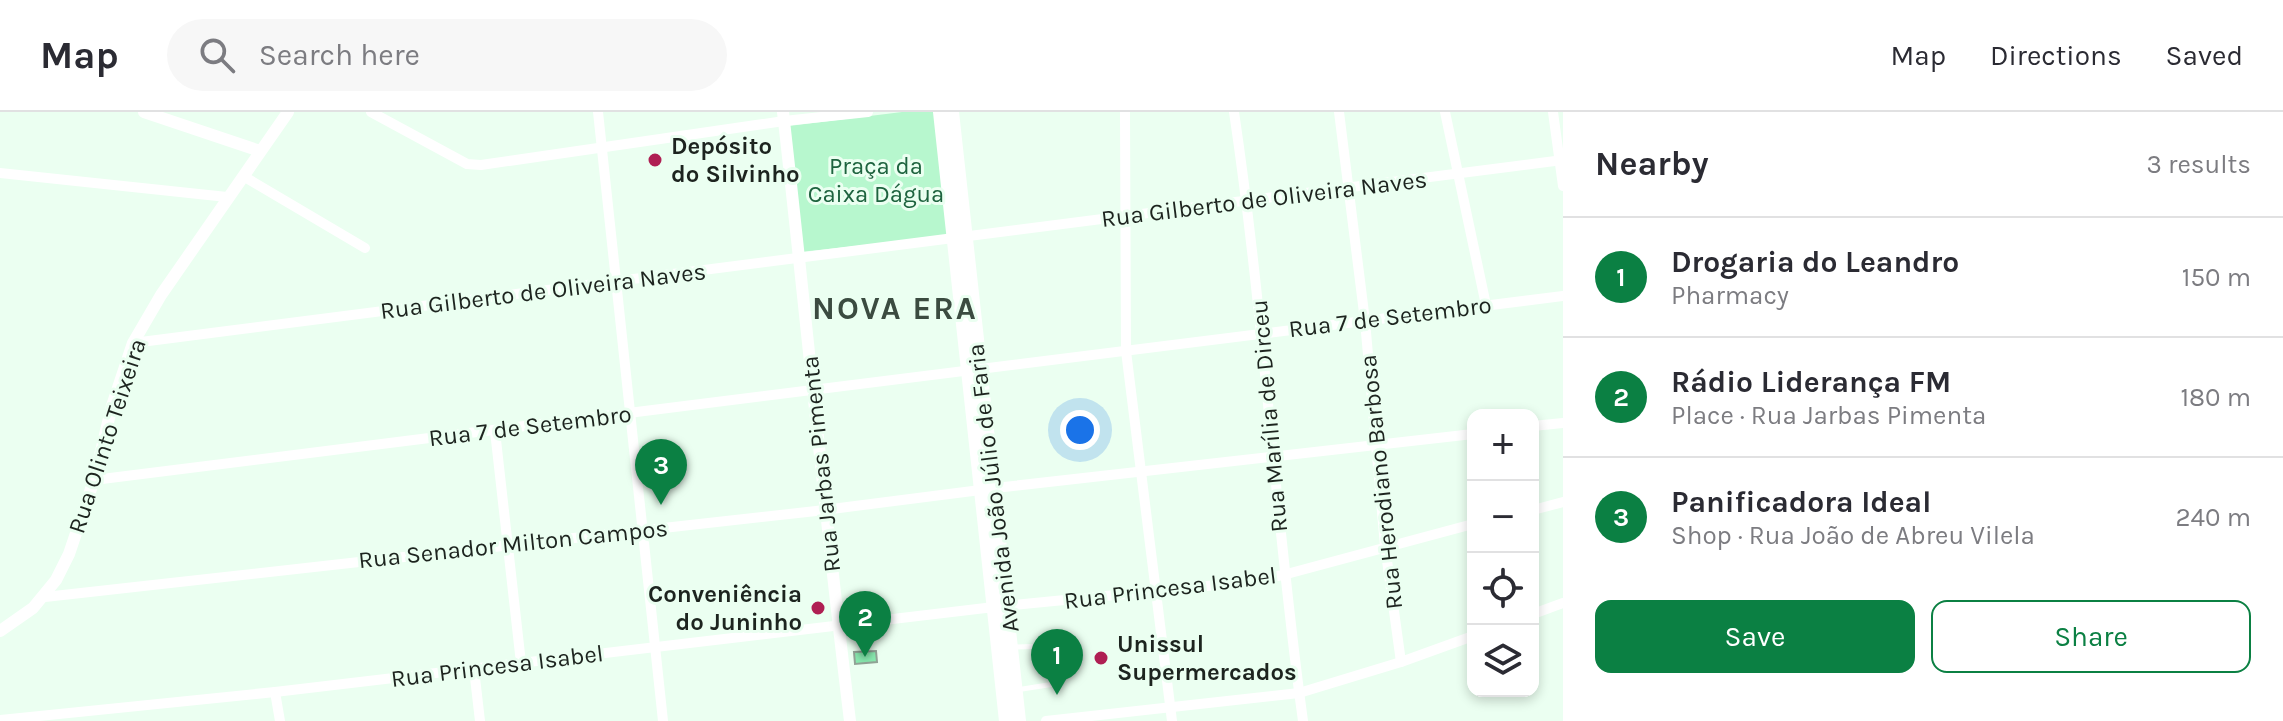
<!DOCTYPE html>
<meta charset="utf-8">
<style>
:root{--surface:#fff;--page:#f7f7f7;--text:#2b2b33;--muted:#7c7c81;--line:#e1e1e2;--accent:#0b8043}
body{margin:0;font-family:Karla,sans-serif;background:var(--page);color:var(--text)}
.controls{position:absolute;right:24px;bottom:24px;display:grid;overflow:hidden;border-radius:16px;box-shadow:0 4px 12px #0003}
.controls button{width:72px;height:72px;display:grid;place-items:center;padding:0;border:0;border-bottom:2px solid var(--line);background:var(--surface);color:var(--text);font:40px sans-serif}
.you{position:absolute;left:1080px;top:318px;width:28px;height:28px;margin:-20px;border:6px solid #fff;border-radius:50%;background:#1a73e8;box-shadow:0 0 0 12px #1a73e833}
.badge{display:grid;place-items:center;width:52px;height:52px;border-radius:50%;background:var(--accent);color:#fff;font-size:26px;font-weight:700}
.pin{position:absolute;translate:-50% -66px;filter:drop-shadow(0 2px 4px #0008)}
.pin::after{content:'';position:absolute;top:42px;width:28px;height:24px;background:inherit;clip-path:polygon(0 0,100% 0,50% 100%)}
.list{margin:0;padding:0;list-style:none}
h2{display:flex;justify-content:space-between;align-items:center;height:104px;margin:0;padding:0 32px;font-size:34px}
h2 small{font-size:26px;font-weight:400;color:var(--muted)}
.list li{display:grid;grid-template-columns:52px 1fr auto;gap:24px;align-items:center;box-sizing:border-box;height:120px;padding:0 32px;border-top:2px solid var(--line)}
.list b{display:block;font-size:30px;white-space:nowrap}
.list p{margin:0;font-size:26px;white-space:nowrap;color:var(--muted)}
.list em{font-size:26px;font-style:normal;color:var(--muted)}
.actions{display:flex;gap:16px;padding:24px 32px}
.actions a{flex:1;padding:18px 0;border:2px solid var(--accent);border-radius:16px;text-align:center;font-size:28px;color:var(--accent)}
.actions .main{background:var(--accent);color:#fff}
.icon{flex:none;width:44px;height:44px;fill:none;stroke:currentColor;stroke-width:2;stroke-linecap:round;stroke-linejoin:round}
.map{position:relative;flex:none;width:1563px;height:609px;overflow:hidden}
header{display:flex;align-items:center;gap:48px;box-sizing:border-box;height:112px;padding:0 40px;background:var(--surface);border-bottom:2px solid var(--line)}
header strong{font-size:38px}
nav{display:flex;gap:44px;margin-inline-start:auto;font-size:28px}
.search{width:560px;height:72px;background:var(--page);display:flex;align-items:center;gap:20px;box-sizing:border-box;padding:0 28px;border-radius:44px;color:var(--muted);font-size:30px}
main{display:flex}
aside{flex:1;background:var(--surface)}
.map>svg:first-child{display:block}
.green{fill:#b7f7ce}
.building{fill:#88e9af;stroke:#91a396;stroke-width:2}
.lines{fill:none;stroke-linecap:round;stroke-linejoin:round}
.service{stroke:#fff;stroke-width:5}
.minor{stroke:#fff;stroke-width:10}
.tertiary{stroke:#fff;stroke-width:12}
.secondary{stroke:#fff;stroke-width:14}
.poi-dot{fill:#af1f53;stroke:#ebfff1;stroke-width:3}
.labels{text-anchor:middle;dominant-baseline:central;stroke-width:6;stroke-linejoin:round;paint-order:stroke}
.poi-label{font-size:24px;font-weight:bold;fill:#1d241f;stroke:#ebfff1;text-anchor:start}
.park-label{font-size:24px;fill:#1e643f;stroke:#ebfff1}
.street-label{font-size:24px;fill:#1d241f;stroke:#ebfff1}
.district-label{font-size:32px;font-weight:bold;letter-spacing:2px;fill:#3b4b40;stroke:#ebfff1}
</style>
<header>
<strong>Map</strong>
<div class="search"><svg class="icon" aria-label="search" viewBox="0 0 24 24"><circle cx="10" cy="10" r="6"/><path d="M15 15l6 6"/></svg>Search here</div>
<nav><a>Map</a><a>Directions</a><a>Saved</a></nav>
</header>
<main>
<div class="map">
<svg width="1563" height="609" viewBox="0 0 1563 609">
<rect width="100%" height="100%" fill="#ebfff1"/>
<!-- green -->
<path class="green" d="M902,0H937L949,124L800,140L789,14Z"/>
<!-- building -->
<path class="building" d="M876,539L877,550L855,552L854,540Z"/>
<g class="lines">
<!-- service -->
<path class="service" d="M1012,535L1052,534L1058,540L1060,567L1054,572L1016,578"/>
<!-- minor -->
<g class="minor">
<path d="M371,0L467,52L481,53L784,9L868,0"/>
<path d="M598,0L663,609"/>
<path d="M1125,0L1126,239L1172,609"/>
<path d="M1234,0C1264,202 1275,407 1303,609"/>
<path d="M1339,0L1365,209L1385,434L1401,550"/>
<path d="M1445,0L1486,193"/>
<path d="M1553,0L1563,74"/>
<path d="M0,61L227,85"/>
<path d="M243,64L365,136"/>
<path d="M133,231L1563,48"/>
<path d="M1533,314L1563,311"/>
<path d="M495,319L521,551"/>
<path d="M94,368L1563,184"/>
<path d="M1533,398L1563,390"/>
<path d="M45,485L816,399L1004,375L1473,322"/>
<path d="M1533,502L1563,491"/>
<path d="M474,557L480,609"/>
<path d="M275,580L280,609"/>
<path d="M0,608L275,580L994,495L1238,471L1283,463L1473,412"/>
<path d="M1046,609L1299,581L1401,550L1473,524"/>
</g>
<!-- tertiary -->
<g class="tertiary">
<path d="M144,0L260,39"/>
<path d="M783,0C806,203 825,406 850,609"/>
<path d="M0,519L33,496L56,468L69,442L94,368L112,294L133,231L161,183L288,0"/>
</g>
<!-- secondary -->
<g class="secondary">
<path d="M940,0L1006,609"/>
<path d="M952,0L1019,609"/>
</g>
</g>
<!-- markers -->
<g class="poi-dot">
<circle cx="655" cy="48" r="8"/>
<circle cx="818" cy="496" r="8"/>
<circle cx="1101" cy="546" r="8"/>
</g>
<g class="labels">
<!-- poi labels -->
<g class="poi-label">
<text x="671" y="34">Depósito<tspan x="671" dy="28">do Silvinho</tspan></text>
<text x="802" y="482" text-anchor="end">Conveniência<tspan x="802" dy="28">do Juninho</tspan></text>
<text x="1117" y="532">Unissul<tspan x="1117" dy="28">Supermercados</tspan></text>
</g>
<!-- park labels -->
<g class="park-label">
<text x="876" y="54">Praça da<tspan x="876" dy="28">Caixa Dágua</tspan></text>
</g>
<!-- street labels -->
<g class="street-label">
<text transform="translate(1264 87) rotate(-7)">Rua Gilberto de Oliveira Naves</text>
<text transform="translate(543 179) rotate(-7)">Rua Gilberto de Oliveira Naves</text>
<text transform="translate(1390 205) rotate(-7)">Rua 7 de Setembro</text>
<text transform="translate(1269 304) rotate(-95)">Rua Marília de Dirceu</text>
<text transform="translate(530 314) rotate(-7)">Rua 7 de Setembro</text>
<text transform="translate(107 324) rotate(-72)">Rua Olinto Teixeira</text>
<text transform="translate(821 352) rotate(-96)">Rua Jarbas Pimenta</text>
<text transform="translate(1381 370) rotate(-96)">Rua Herodiano Barbosa</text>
<text transform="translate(993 376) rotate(-97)">Avenida João Júlio de Faria</text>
<text transform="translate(513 432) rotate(-6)">Rua Senador Milton Campos</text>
<text transform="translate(1170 476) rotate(-7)">Rua Princesa Isabel</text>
<text transform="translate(497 554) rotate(-7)">Rua Princesa Isabel</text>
</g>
<!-- district labels -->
<g class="district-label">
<text x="895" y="196">NOVA ERA</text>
</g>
</g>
</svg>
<div class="controls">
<button>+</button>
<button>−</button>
<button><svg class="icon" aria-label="locate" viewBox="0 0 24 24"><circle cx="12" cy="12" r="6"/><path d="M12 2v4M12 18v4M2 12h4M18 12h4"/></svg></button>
<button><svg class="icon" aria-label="layers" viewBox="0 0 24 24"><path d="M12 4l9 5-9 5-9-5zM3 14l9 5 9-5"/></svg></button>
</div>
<div class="you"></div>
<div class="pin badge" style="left:1057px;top:583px">1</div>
<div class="pin badge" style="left:865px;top:545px">2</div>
<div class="pin badge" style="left:661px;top:393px">3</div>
</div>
<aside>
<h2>Nearby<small>3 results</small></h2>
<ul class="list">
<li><span class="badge">1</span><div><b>Drogaria do Leandro</b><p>Pharmacy</p></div><em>150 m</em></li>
<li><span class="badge">2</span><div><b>Rádio Liderança FM</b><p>Place · Rua Jarbas Pimenta</p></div><em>180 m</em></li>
<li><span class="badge">3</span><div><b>Panificadora Ideal</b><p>Shop · Rua João de Abreu Vilela</p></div><em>240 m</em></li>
</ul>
<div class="actions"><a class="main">Save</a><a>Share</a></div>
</aside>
</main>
